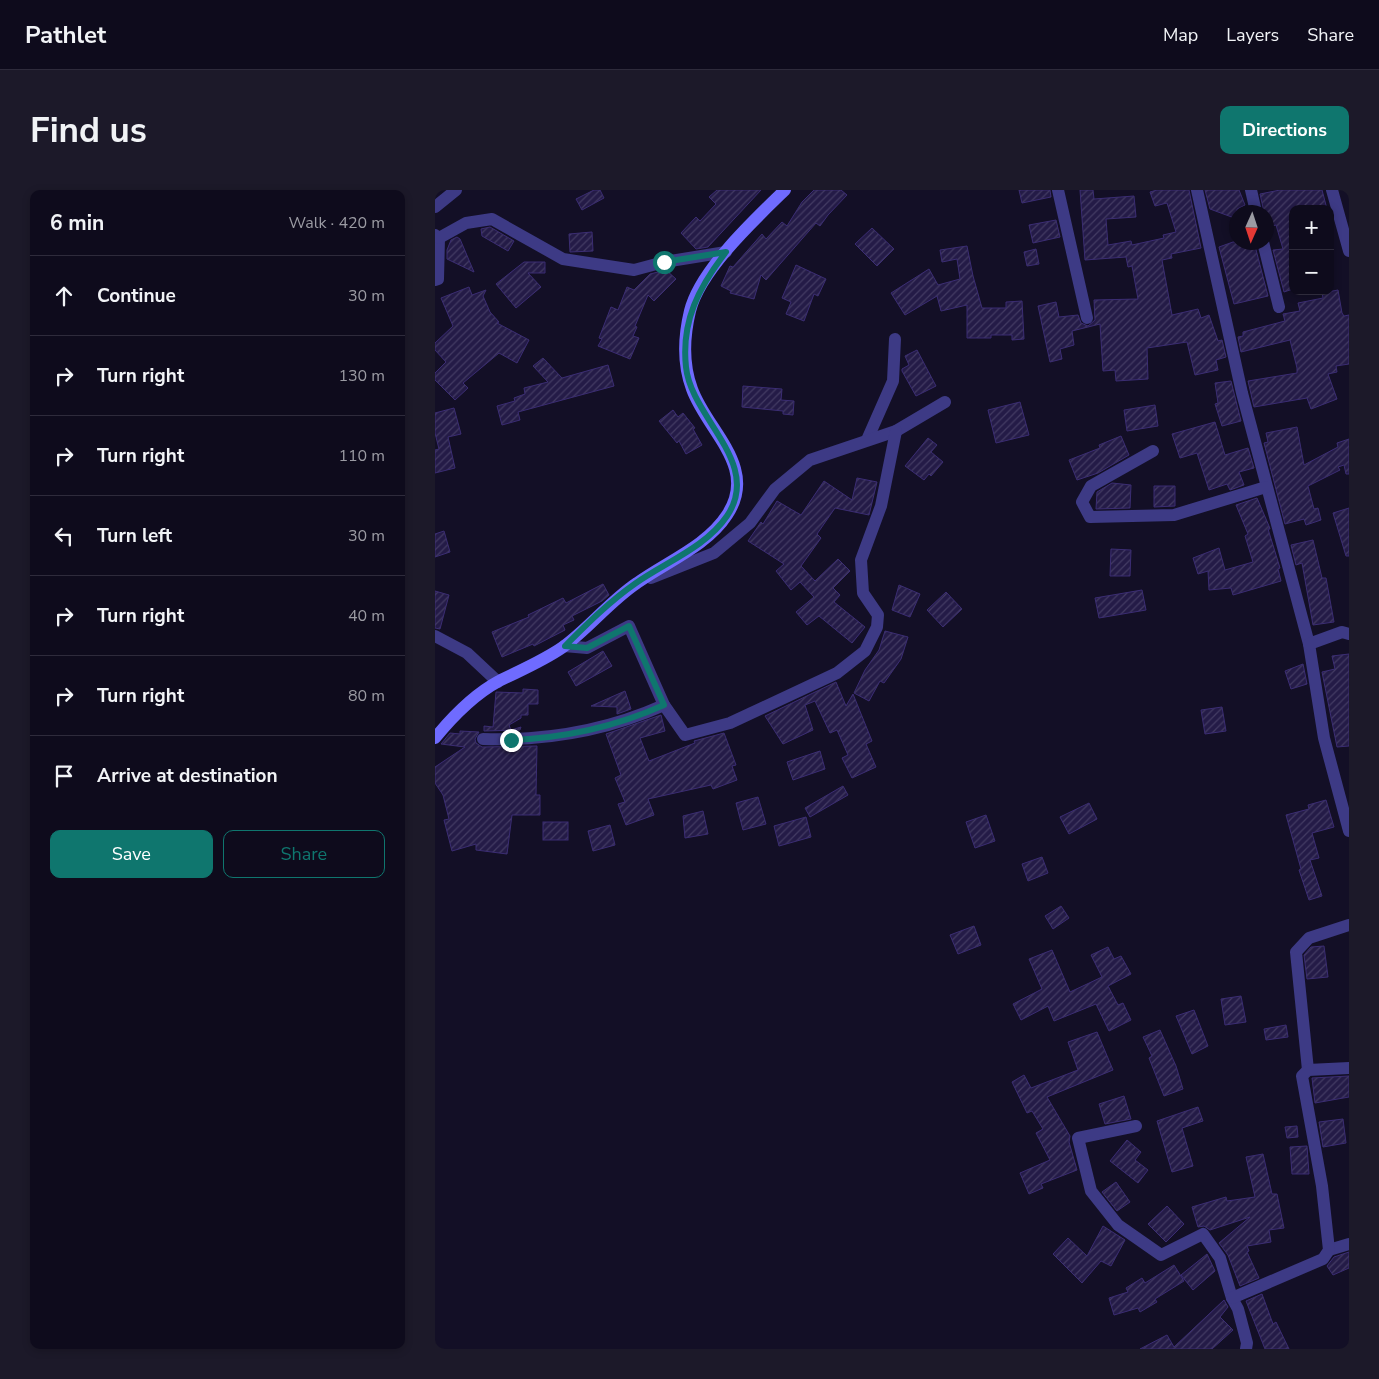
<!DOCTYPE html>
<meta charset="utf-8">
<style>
:root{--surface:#0e0b1c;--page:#1c1929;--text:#f1f3f6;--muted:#9b9ba3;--line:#2e2b3b;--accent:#0f766e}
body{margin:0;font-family:"Nunito Sans",sans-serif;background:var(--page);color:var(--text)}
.controls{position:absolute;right:15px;top:15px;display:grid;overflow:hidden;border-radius:10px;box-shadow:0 2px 8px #0003}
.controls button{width:45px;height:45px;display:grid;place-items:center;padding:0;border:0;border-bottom:1px solid var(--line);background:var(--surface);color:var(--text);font:25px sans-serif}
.compass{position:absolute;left:794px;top:15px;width:45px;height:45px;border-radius:50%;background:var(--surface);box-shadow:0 2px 8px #0003;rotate:183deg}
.stop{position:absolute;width:15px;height:15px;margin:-11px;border:4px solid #0f766e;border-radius:50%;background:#fff}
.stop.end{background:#0f766e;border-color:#fff;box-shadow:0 1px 5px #0008}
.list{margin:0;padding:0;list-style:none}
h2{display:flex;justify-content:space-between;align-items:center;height:65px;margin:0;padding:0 20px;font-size:21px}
h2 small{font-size:16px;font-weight:400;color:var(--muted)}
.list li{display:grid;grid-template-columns:32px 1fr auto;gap:15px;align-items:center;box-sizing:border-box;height:80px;padding:0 20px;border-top:1px solid var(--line)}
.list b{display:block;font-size:19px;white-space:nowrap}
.list em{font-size:16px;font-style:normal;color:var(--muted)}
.actions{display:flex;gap:10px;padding:15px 20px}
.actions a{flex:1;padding:11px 0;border:1px solid var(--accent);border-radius:10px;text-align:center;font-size:18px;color:var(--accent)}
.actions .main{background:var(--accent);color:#fff}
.icon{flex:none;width:28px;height:28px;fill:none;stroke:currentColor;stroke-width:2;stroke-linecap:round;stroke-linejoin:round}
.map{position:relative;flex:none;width:914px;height:1159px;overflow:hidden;border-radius:10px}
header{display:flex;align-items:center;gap:30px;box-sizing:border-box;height:70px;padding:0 25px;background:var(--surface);border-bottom:1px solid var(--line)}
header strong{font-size:24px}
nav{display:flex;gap:28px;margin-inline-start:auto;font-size:18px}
.intro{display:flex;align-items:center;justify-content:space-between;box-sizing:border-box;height:120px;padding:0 30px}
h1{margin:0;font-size:35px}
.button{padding:12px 22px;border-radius:10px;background:var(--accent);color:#fff;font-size:18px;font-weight:700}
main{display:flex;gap:30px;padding:0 30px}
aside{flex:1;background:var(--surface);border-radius:10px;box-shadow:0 2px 8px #0003}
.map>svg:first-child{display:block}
.building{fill:url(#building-hatch);stroke:#3b2d73}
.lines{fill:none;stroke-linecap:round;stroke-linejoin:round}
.minor{stroke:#3d3a85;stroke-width:12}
.secondary{stroke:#6f6bff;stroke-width:12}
.route{stroke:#0f766e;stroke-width:6}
</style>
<header>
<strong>Pathlet</strong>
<nav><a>Map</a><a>Layers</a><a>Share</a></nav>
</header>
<div class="intro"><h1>Find us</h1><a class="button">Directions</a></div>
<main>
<aside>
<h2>6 min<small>Walk · 420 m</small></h2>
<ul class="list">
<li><svg class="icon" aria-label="ahead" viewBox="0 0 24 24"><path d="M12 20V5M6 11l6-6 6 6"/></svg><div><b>Continue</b></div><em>30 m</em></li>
<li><svg class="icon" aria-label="right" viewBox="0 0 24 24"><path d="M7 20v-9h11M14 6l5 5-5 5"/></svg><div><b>Turn right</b></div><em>130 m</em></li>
<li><svg class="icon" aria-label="right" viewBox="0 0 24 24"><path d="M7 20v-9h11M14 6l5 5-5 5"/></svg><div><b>Turn right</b></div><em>110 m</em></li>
<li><svg class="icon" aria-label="left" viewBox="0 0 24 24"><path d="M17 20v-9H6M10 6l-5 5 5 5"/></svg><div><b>Turn left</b></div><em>30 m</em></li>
<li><svg class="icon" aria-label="right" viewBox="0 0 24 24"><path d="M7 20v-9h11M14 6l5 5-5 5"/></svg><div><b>Turn right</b></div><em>40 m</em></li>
<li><svg class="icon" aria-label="right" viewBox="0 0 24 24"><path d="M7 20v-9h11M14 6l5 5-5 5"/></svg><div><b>Turn right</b></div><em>80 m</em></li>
<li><svg class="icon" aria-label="arrive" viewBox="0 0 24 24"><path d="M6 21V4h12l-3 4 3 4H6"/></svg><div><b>Arrive at destination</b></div></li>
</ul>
<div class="actions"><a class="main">Save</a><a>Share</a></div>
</aside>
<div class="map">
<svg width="914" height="1159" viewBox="0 0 914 1159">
<defs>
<pattern id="building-hatch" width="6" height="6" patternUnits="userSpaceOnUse" patternTransform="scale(1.25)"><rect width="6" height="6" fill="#241b47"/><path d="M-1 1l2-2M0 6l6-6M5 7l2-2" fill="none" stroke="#433b63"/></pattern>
</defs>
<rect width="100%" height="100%" fill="#130f26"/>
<!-- building -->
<g class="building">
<path d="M159,0H165L169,8L147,20L141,9Z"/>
<path d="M282,0H326L273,57L261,59L246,43L261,27L265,31L281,14L274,7Z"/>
<path d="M379,0H406L412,5L393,25L385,36L381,33L331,90L326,85L319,109L295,103L296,101L286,96L295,76L298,77L327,44L331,49L347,32L352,36L367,12Z"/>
<path d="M584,0H615L616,7L587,13Z"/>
<path d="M645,0H658L659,9L699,6L701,27L671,29L673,55L696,51L697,55L729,48L728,45L741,42L732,13L720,16L715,2L722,0H754L766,58L736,64L737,68L727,70L737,125L763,119L766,128L774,125L783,151L787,150L791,167L781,170L783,180L760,185L752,152L712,158L713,189L681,191L680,180L668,181L665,134L637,141L639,155L625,159L627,169L615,172L603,116L621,112L624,127L643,125L646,133L653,136L660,130L659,110L703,109L697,76L693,77L691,67L650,70Z"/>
<path d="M770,0H804L810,15L802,19V29L775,19Z"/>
<path d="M845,0H887L892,19H858V99L849,102L838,60L848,59L841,35L833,37L832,22H829L825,4Z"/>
<path d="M621,30L625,47L598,53L594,35Z"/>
<path d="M55,37L79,51L73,61L47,46L46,39Z"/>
<path d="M437,38L459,59L442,76L420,54Z"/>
<path d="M157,42L158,61L135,62L134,44Z"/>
<path d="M22,47L25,49L39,82L12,69V60L16,50Z"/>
<path d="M798,52H819L833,106L799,114L784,57Z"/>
<path d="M532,56L538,86L547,118H571V112L587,111L589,149L577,150V145H556V148H532V115L506,121L502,106L470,125L456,103L494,79L503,95L525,89L522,69L507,72L505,60Z"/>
<path d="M601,59L604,74L592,76L589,62Z"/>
<path d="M89,72H110V83H93L106,97L81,118L61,94Z"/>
<path d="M361,75L391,89L383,106L379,104L369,131L351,124L356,112L347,108Z"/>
<path d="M231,80L241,89L219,111L213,105L200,136L202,137L198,146L204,148L195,169L163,156L167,149L164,148L176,117L183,120L192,97L199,100L215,84Z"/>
<path d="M34,97L37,105L51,100L48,106L55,122L64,132L62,133L94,150L82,173L64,163L28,193L33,198L20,210L0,190V183L11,172L0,160V153L18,136L6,108Z"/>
<path d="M903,100L907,123L909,126L914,125V174L901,176L902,182L893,184L902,209L876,219L872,208L819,217L813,191L862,183V178L855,150L806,162L803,147L808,146V142L850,131L848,124L865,121L863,113L888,108L887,103Z"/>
<path d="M482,160L501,196L481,206L467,181V179L474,175L470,166Z"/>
<path d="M108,168L127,188L173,175L179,196L83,222L85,230L67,235L62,216L80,211L79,208L90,204L89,198L113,192L98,176Z"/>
<path d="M796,191L806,231L787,236L780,214L783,213L780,193Z"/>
<path d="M308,196L347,199L346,210L359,211L358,225L348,224V221L307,217Z"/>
<path d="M585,212L594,245L561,253L553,220Z"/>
<path d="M720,215L723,236L692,241L689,220Z"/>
<path d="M19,218L26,244L13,247L20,278L0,283V260L4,259L0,243V223Z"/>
<path d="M238,220L243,227L248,223L260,238L258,239L267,255L251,264L244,251L242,253L224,231Z"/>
<path d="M780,232L790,265L813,258L819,278L804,282L809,295L795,300L792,294L774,300L762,263L745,268L737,244Z"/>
<path d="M862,237L869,275L903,257L902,253L914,249V284H911L909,275L903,277L905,280L873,296L879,319L883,318L886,330L871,335L869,329L850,334L829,253L833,252L831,243Z"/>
<path d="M686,246L694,265L663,283L642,290L634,270L665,258L664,255Z"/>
<path d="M493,248L502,255L496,262L508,272L496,286L494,284L489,290L470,276Z"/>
<path d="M422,288L442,292L434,325L400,318L382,344L386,348L366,376L380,391L403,369L415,381L398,398L405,405L399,412L430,437L417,453L384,426L372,435L361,422L379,407L365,392L356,400L341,381L349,374L313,351L326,332L328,334L342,311L366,325L389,291L417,310Z"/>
<path d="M677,293L696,295L695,318L661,319L662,302Z"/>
<path d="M719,296H740V316L719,317Z"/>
<path d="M822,308L834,336L835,339H833L845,378L843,379L846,391L798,405L796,398L774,400L773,381L763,384L758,368L784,358L790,380L818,372L810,346L813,344L801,315Z"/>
<path d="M914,318V366H911L898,323Z"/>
<path d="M9,341L15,362L0,367V344Z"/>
<path d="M878,350L887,388H891L899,432L878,435L867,373L861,375L856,355Z"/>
<path d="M676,359L696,360L695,386H675Z"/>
<path d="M168,394L174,405L167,411L137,426L139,430L128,435L130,440L99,456L98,454L67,467L57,442L94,427L93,425L128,408L131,413Z"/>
<path d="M464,395L485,404L475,427L457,420Z"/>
<path d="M707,400L711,420L664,428L660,408Z"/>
<path d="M0,401L14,405L5,439L0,438Z"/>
<path d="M511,402L527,419L508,437L492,420Z"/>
<path d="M450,441L473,447L466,469L449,493L445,491L434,511L419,503L430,480L444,460Z"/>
<path d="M168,461L177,476L141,496L133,482Z"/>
<path d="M914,464V556L902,557L887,482L900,479L897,466Z"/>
<path d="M868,474L872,494L856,499L850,481Z"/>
<path d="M401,492L411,516L418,504L437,551L431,554L441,577L417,588L407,568L413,565L402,540L395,543L380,511L370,515L378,540L348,554L330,526Z"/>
<path d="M88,499L103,500V514H93V525H86V528L74,535L76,540L86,537L85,540L49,541V536L58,537L61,502L88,503Z"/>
<path d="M190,501L196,519L182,524V517L156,516Z"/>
<path d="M787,517L791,541L770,544L766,520Z"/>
<path d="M226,525L230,541L205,548L214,571L260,553L259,551L289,543L301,575L297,576L302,590L278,599L276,595L213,609L219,625L191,635L183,614L190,612L180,588L186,585L171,544Z"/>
<path d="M25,541L44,542L40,549L41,553L47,557L102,556L101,605H105V625H77L72,664L41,660V654L17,661L9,630L14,629L8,605L0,593V577L30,557L6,554L15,543L25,544Z"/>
<path d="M385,561L390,579L358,590L352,572Z"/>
<path d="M408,596L413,605L375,627L370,618Z"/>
<path d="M323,607L331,634L308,640L301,613Z"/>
<path d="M891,610L899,637L877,643L884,668L875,670L887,706L874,710L864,680L866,679L851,625L874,619L873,615Z"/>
<path d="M654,613L662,629L634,644L625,627Z"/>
<path d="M268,621L273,644L250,648L248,626Z"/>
<path d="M551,625L560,651L540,658L531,632Z"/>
<path d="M371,627L376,647L344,656L339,636Z"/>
<rect x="108" y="632" width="25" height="18"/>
<path d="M175,635L180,655L158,661L153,641Z"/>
<path d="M607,667L613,683L593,691L587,674Z"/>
<path d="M626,716L634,728L618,739L610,726Z"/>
<path d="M539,736L546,755L523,764L515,745Z"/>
<path d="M889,756L893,787L872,789L869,765L876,757Z"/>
<path d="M673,757L679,769L686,766L696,784L673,796L683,815L688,813L696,830L674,841L661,814L619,831L613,816L586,830L578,814L607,799L594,769L617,760L635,802L667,787L656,765Z"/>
<path d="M806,806L811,832L790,835L786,809Z"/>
<path d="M759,820L773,856L757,864L741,826Z"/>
<path d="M851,835L853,847L831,850L829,839Z"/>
<path d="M725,840L741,876L748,899L729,906L714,868L717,866L708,847Z"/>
<path d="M662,842L678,880L612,907L635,946L634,952L642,980L606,994L608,998L594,1004L585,983L615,970L601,943L608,939L597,921L592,923L577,892L589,885L596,898L643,880L633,852Z"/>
<path d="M914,886V907L880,913L877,888Z"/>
<path d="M689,906L696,929L670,934L664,914Z"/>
<path d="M763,917L768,931L747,938L758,976L737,982L722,931Z"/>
<path d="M908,929L911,953L888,957L884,932Z"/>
<path d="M862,936L863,947L852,948L850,937Z"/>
<path d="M692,950L706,962L700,970L713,980L703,993L675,971Z"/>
<path d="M872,956L874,984H857L855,957Z"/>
<path d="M828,964L837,1004H842L849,1038L834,1040L836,1052L812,1056L814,1061L812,1062L824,1088L805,1096L793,1065L784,1053L815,1027L775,1040L769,1036L763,1037L757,1017L791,1007L792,1011L820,1007L811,967Z"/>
<path d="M681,992L695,1012L682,1021L667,1002Z"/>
<path d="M732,1016L749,1034L731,1052L713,1034Z"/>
<path d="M668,1036L690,1050L676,1076L666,1071L647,1093L618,1064L633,1048L652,1066Z"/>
<path d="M914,1062V1078L898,1085L892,1076L899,1067Z"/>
<path d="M772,1064L780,1081L758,1100L746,1085Z"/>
<path d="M739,1075L749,1091L720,1109L722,1112L705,1122L703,1118L679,1125L674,1108L693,1102L691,1098L707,1088L710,1093Z"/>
<path d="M827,1104L838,1134L841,1132L854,1159H830L811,1111Z"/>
<path d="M789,1110L793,1117L785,1127L798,1140L777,1159H705L732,1145L739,1157Z"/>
</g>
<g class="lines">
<!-- minor -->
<g class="minor">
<path d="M623,0L652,128"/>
<path d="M762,0L807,203L874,454L889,548L914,641"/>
<path d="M816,0L821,22"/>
<path d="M897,0L914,61"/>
<path d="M0,17L21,0"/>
<path d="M0,45L4,48L3,89L0,90"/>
<path d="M4,48L31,33L57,29L128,69L199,80L229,72L291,62"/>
<path d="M828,52L844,117"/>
<path d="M432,250L458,191L460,149"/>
<path d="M718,261L656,296L647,312L655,327L739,325L831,297"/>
<path d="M216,388L279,363L315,333L340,299L375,270L461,241L510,212"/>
<path d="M0,446L32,463L63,492"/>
<path d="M874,454L907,442L914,444"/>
<path d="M129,456L152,458L194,436L229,515L250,545L295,533L402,483L430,461L442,437L443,425L428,403L426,370L446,316L461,241"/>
<path d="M48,549C111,551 171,541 229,515"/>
<path d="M873,880L861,762L874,748L914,735"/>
<path d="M701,936L643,948L656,1001L683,1035L726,1065L768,1044L785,1068L797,1108L803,1119L812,1153L811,1159"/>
<path d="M894,1060L914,1054"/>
<path d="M797,1108L888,1069L894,1060L887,996L867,886L873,880L914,878"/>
</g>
<!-- secondary -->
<path class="secondary" d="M0,548C18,526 38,505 64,491C86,480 108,471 128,457C153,439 175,411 202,393C231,372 272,356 292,325C324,277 272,241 257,199C248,175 249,146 255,121C265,80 320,29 350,0"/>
</g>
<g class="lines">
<!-- route -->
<path class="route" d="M76,550C129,548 180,537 229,515L194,436L152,458L130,456C152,434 175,411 201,393C231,372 271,357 292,326C328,273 256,228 251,177C246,131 264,97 291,62L229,72"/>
</g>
</svg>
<div class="controls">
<button>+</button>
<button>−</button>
</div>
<svg class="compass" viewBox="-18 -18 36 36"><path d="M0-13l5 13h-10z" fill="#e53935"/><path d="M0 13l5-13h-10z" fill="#9b9ba3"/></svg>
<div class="stop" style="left:229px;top:72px"></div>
<div class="stop end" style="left:76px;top:550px"></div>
</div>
</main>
